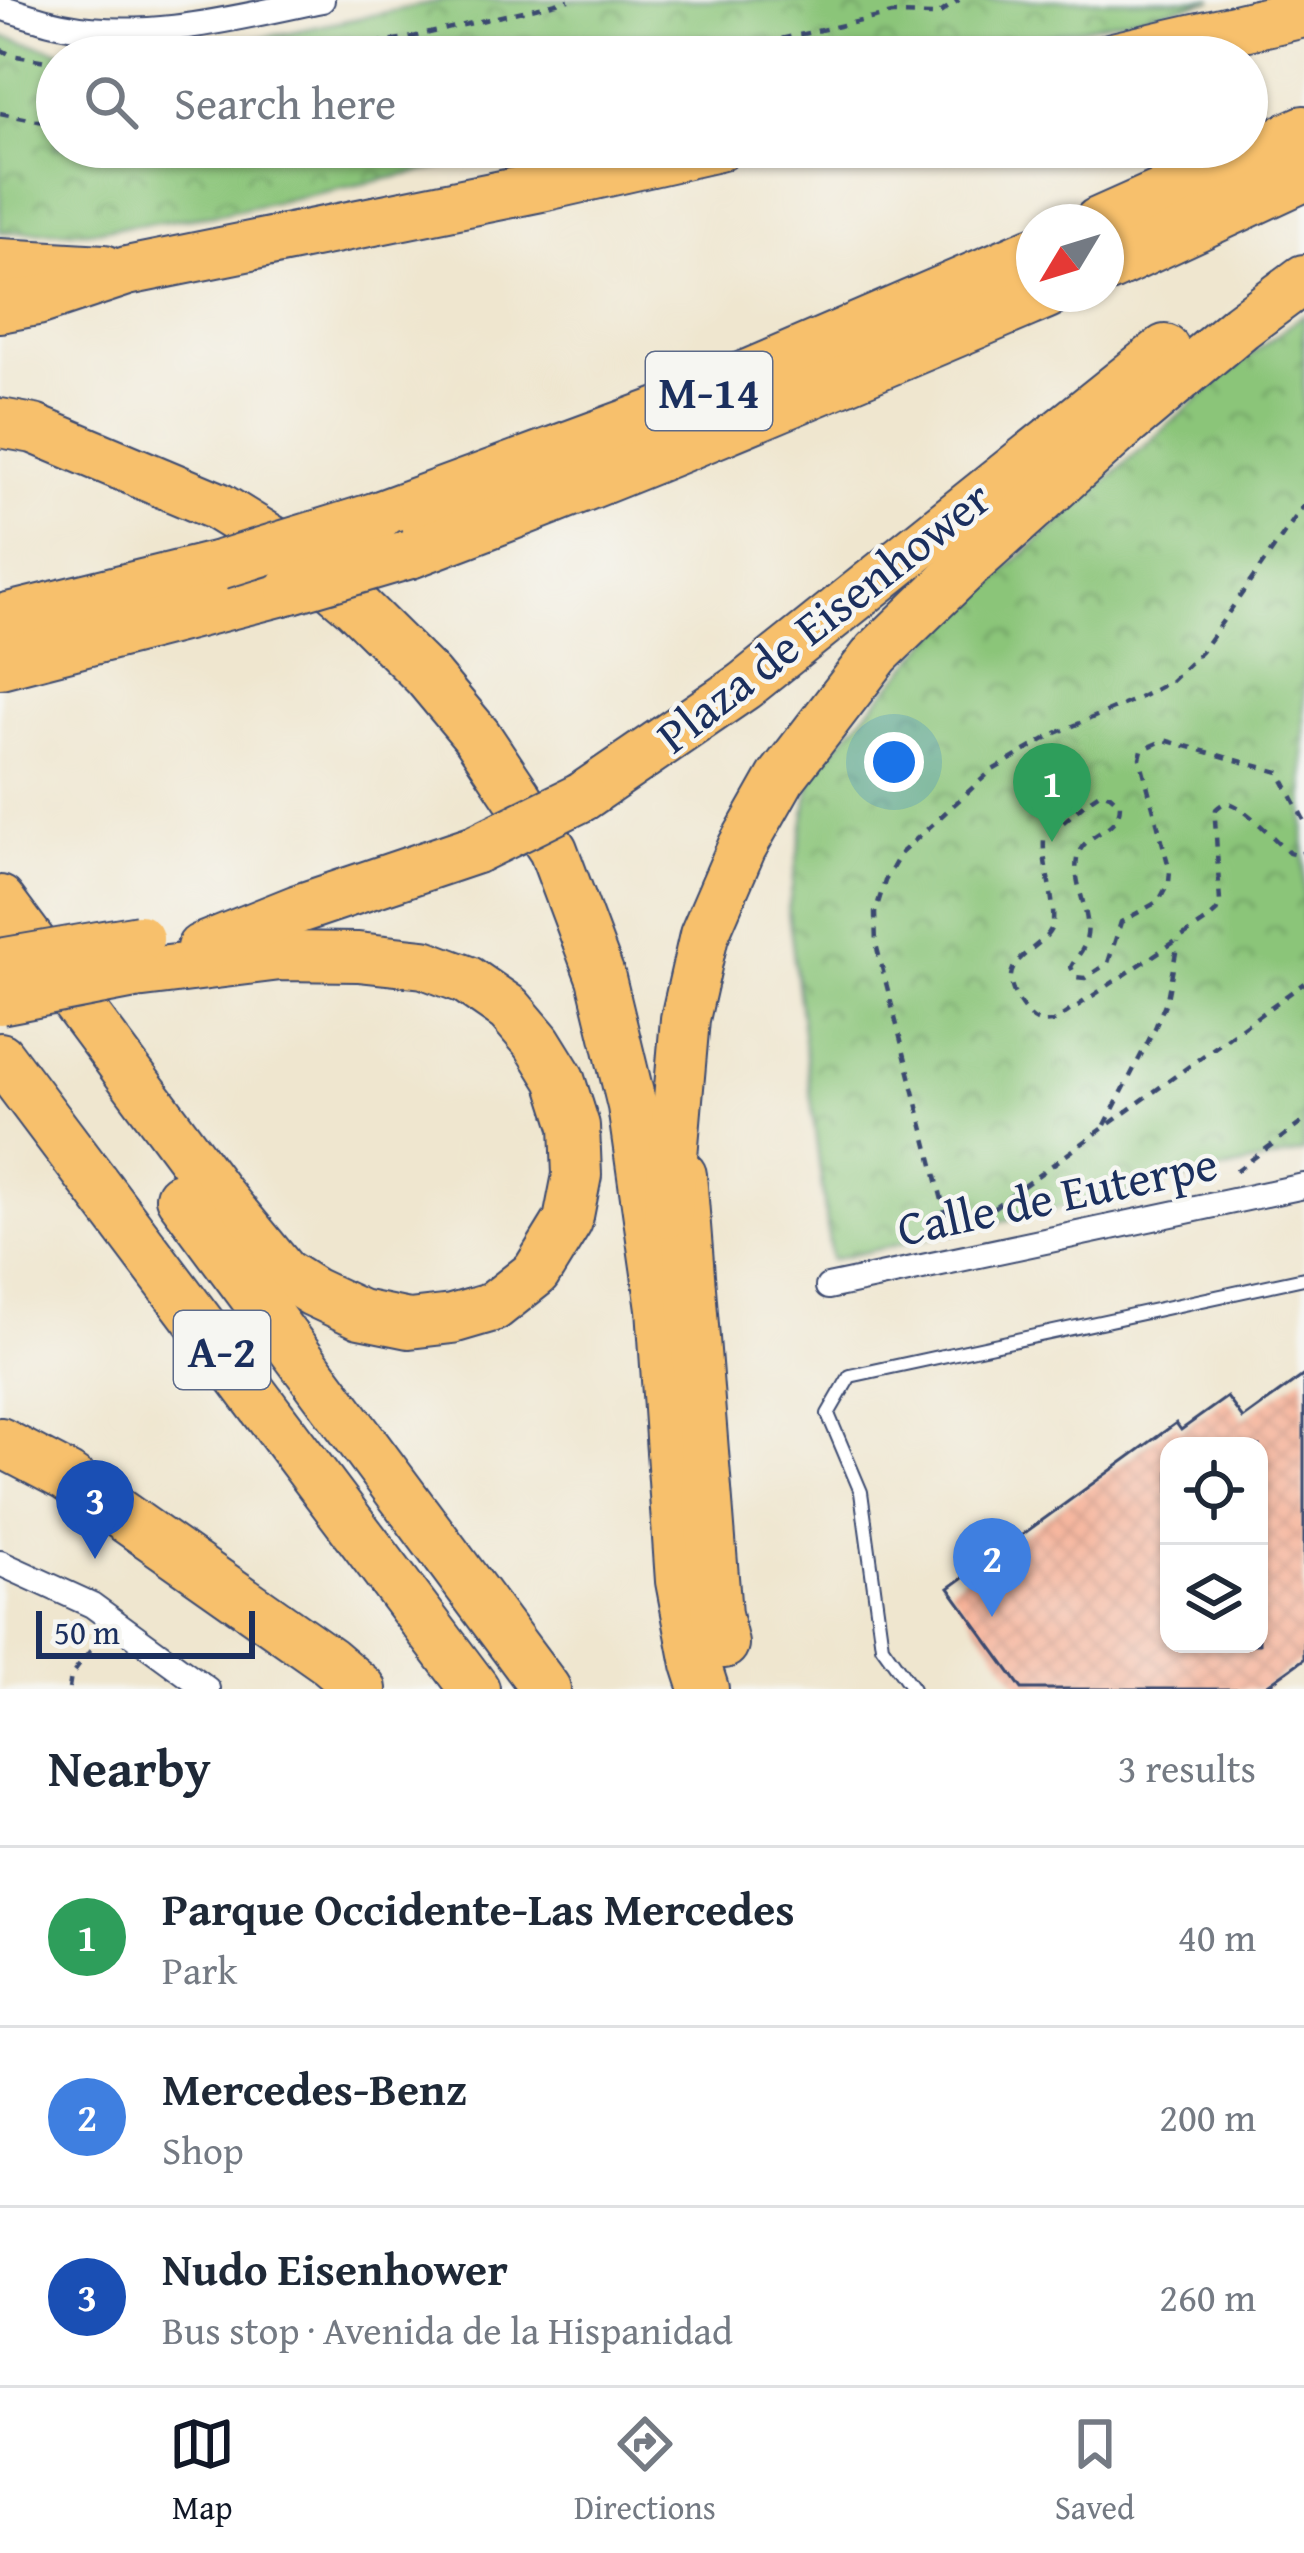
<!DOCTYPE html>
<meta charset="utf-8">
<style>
:root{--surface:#fff;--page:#f2f2f3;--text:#1f2937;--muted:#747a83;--line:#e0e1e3;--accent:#111827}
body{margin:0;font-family:"Gentium Book Plus",serif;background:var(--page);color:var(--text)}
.controls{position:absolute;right:36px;bottom:36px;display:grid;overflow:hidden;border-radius:24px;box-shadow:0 3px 9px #0004}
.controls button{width:108px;height:108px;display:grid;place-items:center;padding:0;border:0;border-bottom:3px solid var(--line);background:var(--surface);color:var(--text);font:60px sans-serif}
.compass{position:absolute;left:1016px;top:204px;width:108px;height:108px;border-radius:50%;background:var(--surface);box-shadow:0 3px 9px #0004;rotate:232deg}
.scale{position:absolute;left:36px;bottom:30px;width:219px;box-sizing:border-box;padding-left:12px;border:6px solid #1b2f5e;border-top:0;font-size:33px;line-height:42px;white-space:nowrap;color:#1b2f5e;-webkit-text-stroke:9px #f6f6f2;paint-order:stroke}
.you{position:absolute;left:894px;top:762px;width:42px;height:42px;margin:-30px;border:9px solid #fff;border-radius:50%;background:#1a73e8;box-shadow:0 0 0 18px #1a73e833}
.badge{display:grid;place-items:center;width:78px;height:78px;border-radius:50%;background:var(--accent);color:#fff;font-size:39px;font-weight:700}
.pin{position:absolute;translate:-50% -99px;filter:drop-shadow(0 3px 6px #0008)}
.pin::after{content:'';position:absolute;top:63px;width:42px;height:36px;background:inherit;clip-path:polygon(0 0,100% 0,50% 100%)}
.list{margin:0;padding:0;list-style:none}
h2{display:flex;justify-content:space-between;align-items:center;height:156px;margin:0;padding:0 48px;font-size:51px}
h2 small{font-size:39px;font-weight:400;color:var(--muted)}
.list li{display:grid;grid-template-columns:78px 1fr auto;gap:36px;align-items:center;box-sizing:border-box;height:180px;padding:0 48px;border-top:3px solid var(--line)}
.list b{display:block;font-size:45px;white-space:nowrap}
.list p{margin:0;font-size:39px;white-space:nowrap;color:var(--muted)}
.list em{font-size:39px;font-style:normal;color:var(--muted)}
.icon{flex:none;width:66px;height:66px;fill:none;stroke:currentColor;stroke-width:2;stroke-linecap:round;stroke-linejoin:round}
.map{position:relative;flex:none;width:1304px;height:1689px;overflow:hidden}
.search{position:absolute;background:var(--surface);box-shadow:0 3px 9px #0004;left:36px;right:36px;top:36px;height:132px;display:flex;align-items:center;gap:30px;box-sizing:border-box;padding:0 42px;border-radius:66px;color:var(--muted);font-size:45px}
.sheet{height:696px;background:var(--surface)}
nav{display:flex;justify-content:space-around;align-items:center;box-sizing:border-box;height:168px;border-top:3px solid var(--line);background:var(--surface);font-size:33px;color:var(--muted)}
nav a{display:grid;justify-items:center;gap:6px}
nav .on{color:var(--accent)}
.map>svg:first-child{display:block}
.park{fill:url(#park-crowns);stroke:#537a6c;stroke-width:3}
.building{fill:url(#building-cross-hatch);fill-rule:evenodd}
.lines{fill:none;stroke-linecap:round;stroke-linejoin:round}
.lane-casing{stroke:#3b4a6f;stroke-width:16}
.street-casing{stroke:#3b4a6f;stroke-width:28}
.highway-casing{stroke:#3b4a6f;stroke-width:52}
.path{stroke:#3b4a6f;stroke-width:4.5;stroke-dasharray:9 9;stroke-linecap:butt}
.lane{stroke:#fff;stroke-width:12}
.street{stroke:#fff;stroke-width:24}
.highway{stroke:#f7c06c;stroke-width:48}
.highway-bridge-casing{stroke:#3b4a6f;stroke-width:52;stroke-linecap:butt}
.highway-bridge{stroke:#f7c06c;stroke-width:48}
.labels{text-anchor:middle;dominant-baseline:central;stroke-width:9;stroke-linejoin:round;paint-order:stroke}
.shield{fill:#f6f6f2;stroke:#5d6b8a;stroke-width:3}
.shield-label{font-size:45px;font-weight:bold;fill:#1b2f5e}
.street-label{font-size:48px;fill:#1b2f5e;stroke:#f6f6f2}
</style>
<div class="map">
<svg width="1304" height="1689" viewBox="0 0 1304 1689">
<defs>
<pattern id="park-crowns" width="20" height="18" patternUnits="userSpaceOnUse" patternTransform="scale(3)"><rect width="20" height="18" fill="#8bc579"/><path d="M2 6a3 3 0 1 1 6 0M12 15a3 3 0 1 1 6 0" fill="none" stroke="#71a066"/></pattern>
<pattern id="building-cross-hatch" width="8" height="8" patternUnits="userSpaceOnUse" patternTransform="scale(3)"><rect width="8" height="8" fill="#f6b096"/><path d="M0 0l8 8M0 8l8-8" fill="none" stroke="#d29884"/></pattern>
</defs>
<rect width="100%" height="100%" fill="#f6f6f2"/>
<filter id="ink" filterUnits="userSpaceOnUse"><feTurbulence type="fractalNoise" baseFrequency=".00833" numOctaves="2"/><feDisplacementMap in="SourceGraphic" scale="24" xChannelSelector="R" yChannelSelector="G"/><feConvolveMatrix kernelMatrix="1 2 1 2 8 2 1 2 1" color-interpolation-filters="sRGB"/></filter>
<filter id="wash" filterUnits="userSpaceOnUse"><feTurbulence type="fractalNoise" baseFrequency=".004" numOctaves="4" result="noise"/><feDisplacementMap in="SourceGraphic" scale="48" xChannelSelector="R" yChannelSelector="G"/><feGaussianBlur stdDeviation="2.7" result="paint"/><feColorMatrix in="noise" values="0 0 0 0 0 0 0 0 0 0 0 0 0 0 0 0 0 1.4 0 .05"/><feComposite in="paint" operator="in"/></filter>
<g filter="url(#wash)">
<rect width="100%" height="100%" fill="#efe6cf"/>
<!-- park -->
<g class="park">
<path d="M446,0H1213L951,57H147L184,54Z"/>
<path d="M0,36L83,57H57V147H539L214,215L89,231L0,232Z"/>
<path d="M1304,314V1152L831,1260L788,910L812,774L949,620L1220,379Z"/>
</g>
<g id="blocks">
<!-- building -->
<path class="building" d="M1304,1375V1659L1262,1689H1022L949,1588L1176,1423L1181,1430L1227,1397L1243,1419ZM1169,1446H1259V1644H1169Z"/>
</g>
</g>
<g filter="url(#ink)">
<use href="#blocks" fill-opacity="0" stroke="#3b4a6f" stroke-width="3"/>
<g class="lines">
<defs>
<path id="lane" d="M913,1689L882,1646L861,1492L828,1414L850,1376L1304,1278"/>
<g id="street">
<path d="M0,7C20,13 42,21 63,25C148,42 238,17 322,0"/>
<path d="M828,1287L1304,1186"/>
<path d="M0,1563L92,1605L207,1689"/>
</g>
<g id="highway">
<path d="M1113,57L1304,13"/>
<path d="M1098,222L1304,130"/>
<path d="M0,263L104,269"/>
<path d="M1106,269L1304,177"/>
<path d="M0,308L37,301L127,271L546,186L718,147"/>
<path d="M0,423L34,429L217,506L295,554L355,605L427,676L477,736L553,850L601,978L632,1106L661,1308L680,1581L696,1664L704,1689"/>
<path d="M378,516L662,411L1034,251"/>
<path d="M410,554C626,474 836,384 1047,294"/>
<path d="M0,619L219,565"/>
<path d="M0,664L291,589"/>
<path d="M582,797L744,686L1165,349"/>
<path d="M0,900L219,1195L283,1273L313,1292L360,1314L409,1324L452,1319L493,1307L536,1273L568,1221L577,1175L575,1126L560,1079L537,1042L509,1009L467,980L424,964L358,957L280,956L135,974"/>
<path d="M201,948L298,909L476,849"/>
<path d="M0,1057L475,1689"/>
<path d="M682,1175L717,1615L724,1644"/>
<path d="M180,1197L546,1689"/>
<path d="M668,1213L685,1019L704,935L742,847L781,778L877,653L971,562L1127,422L1241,326L1304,279"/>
<path d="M0,1442L67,1477L329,1661L362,1689"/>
</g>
</defs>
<!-- lane casing -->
<use href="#lane" class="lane-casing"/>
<!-- street casing -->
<use href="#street" class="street-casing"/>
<!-- highway casing -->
<use href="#highway" class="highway-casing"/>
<!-- path -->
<g class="path">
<path d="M0,49L11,55L57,63"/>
<path d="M285,57L413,37L569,0"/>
<path d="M660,57L690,51L712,39L763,43L892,14L937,15L959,0"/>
<path d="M0,113L57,125"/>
<path d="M152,147L218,154L274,147"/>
<path d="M1304,820L1279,772L1164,740L1142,750L1140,758L1170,871L1169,882L1159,901L1121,922L1108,963L1085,978L1076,977L1071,967C1075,959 1083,951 1085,943C1095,917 1072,887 1077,859C1082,831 1120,834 1120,804L1110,795L1101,792L1089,800L1044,839C1042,866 1055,895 1053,922C1050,953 979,956 1028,1014C1036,1023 1041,1023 1053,1022L1206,921L1216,912L1220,902L1215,819L1216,809C1219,807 1221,804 1225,803C1239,800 1277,842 1289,853L1298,855L1304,852"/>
<path d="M1105,1125L1155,1028L1167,999L1178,942"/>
<path d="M1236,1171L1304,1121"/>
<path d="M964,1229L1304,983"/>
<path d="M951,1235L876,944L875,913L885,881L901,853L991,771L1054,734L1137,699L1170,682L1201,652L1304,505"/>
<path d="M69,1689L71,1676L97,1642"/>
</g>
<!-- lane -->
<use href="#lane" class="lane"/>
<!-- street -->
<use href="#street" class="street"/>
<!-- highway -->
<use href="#highway" class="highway"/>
<defs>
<g id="highway-bridge">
<path d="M219,565L378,516"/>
<path d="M291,589L410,554"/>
<path d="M476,849L582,797"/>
<path d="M0,963L139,939"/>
<path d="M0,1000L135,974"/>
</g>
</defs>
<!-- highway-bridge casing -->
<use href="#highway-bridge" class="highway-bridge-casing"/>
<!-- highway-bridge -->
<use href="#highway-bridge" class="highway-bridge"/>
</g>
</g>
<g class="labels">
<!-- shield labels -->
<g class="shield">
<rect x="646" y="352" width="126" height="78" rx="9"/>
<rect x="174" y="1311" width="96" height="78" rx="9"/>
</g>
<g class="shield-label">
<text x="709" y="391">M-14</text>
<text x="222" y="1350">A-2</text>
</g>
<!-- street labels -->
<g class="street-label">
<text transform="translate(823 616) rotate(-38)">Plaza de Eisenhower</text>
<text transform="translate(1057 1195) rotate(-12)">Calle de Euterpe</text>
</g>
</g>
</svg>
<div class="controls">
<button><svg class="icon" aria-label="locate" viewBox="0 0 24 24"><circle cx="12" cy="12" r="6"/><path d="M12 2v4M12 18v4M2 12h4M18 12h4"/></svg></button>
<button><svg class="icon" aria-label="layers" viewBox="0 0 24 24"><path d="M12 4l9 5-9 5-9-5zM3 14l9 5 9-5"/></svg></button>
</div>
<svg class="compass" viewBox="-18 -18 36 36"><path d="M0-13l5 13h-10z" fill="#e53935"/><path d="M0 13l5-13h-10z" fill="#747a83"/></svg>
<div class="scale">50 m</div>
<div class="you"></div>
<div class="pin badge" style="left:1052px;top:842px;background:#2e9e5b">1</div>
<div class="pin badge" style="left:992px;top:1617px;background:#3f7fe0">2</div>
<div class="pin badge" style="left:95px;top:1559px;background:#1a4fb4">3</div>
<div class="search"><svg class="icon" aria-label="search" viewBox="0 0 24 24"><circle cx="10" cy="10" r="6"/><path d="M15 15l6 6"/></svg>Search here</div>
</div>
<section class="sheet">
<h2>Nearby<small>3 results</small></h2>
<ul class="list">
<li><span class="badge" style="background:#2e9e5b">1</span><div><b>Parque Occidente-Las Mercedes</b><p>Park</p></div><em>40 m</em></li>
<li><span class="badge" style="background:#3f7fe0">2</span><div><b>Mercedes-Benz</b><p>Shop</p></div><em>200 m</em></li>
<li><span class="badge" style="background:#1a4fb4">3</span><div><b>Nudo Eisenhower</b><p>Bus stop · Avenida de la Hispanidad</p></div><em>260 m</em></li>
</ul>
</section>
<nav>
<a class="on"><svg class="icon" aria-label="map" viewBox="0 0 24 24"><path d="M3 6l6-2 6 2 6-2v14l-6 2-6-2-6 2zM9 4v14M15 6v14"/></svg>Map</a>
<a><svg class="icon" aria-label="directions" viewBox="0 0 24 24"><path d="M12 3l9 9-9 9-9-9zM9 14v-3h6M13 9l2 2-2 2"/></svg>Directions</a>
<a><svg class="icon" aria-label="saved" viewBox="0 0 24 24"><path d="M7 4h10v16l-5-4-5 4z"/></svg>Saved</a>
</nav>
